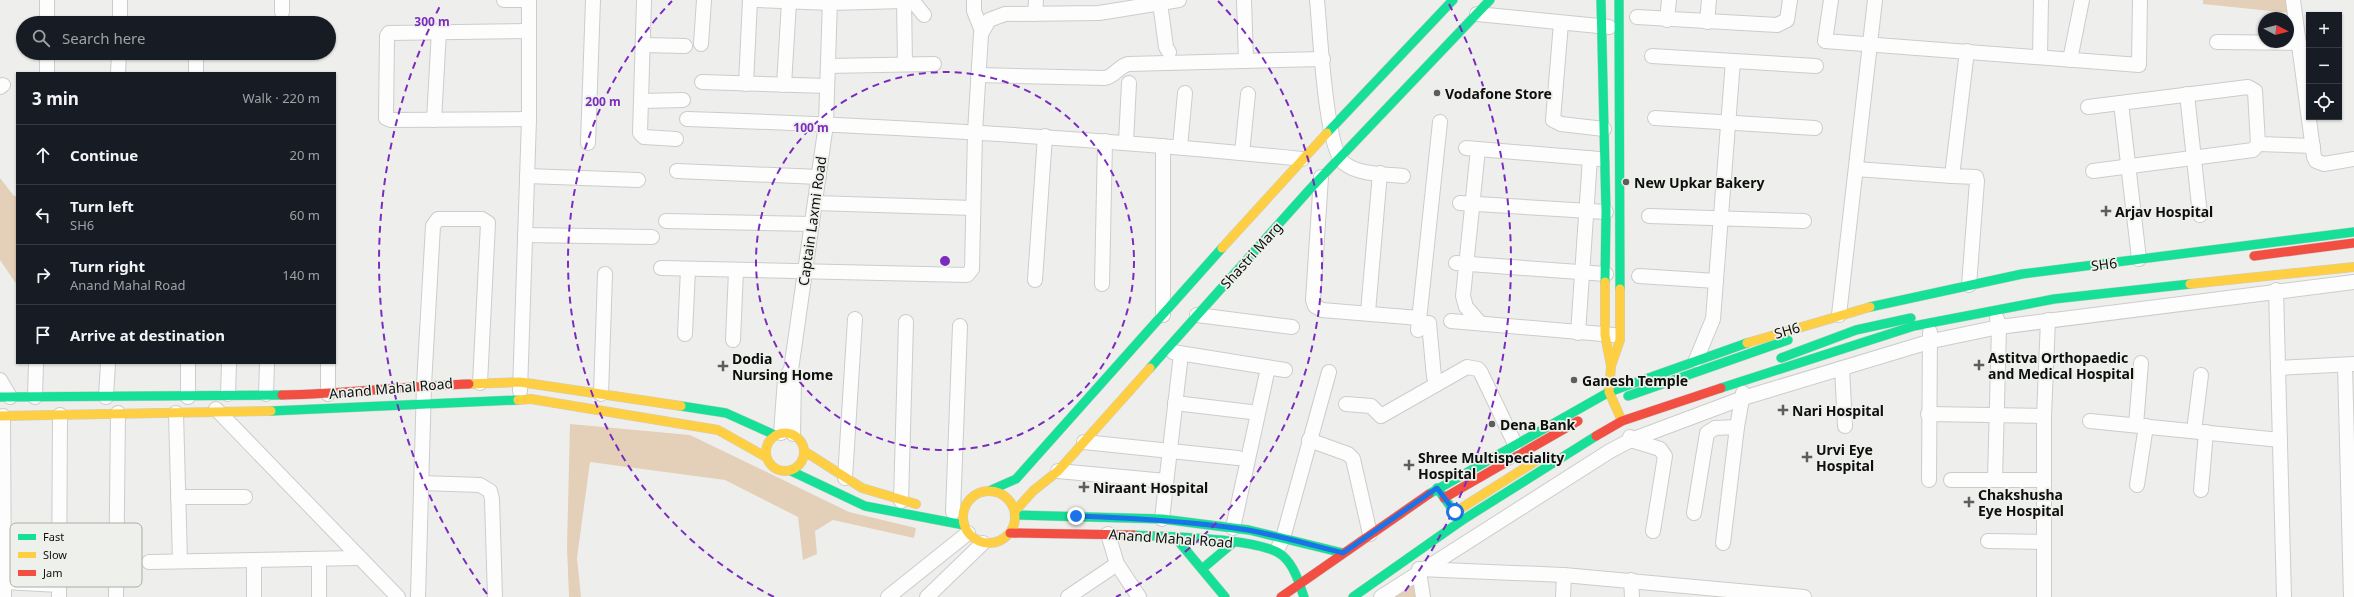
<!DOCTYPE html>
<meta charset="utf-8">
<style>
:root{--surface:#171b24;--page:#242831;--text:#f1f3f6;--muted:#9ea1a6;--line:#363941}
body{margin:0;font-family:"Noto Sans",sans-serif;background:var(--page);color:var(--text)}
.controls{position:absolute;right:12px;top:12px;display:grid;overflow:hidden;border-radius:0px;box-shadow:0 1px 3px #0004}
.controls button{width:36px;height:36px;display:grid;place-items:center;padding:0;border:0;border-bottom:1px solid var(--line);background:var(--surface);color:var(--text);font:20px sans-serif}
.compass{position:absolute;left:2258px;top:12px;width:36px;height:36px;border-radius:50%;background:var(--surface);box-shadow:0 1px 3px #0004;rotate:97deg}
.stop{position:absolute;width:12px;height:12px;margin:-9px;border:3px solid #1a73e8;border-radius:50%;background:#fff}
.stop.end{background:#1a73e8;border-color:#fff;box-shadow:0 1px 4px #0008}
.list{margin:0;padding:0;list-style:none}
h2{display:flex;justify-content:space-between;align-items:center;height:52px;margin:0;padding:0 16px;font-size:17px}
h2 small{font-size:13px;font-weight:400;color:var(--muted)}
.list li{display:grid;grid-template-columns:26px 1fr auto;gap:12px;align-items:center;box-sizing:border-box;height:60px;padding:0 16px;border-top:1px solid var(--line)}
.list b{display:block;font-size:15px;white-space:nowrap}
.list p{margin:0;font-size:13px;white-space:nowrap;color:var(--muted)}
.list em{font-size:13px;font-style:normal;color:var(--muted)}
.icon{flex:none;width:22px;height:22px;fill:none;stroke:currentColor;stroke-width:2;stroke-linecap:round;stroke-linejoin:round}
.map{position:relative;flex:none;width:2354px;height:597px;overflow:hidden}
.search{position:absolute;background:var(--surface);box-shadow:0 1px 3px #0004;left:16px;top:16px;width:320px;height:44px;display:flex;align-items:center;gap:10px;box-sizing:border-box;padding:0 14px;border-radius:22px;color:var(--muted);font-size:15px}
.panel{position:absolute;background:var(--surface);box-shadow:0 1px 3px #0004;left:16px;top:72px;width:320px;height:292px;border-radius:0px}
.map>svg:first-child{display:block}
.green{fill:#e4cfb9}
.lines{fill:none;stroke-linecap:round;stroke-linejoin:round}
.street-casing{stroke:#cccdcb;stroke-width:16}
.fast-casing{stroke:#cccdcb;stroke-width:10}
.slow-casing{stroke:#cccdcb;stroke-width:10}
.jam-casing{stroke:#cccdcb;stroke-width:10}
.street{stroke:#fcfdfc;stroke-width:14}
.fast{stroke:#16e098;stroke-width:9}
.slow{stroke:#ffcf43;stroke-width:9}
.jam{stroke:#f24e42;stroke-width:9}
.route{stroke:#1a73e8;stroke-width:5}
.ring{fill:none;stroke:#7b2cbf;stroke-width:2;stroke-dasharray:7 5}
.poi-dot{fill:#5c5d5c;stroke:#eef0eb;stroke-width:1.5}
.labels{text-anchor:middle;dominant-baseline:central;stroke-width:3.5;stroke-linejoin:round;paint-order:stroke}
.poi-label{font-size:14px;font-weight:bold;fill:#0e0f0e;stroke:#eef0eb;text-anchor:start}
.street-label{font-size:14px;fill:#0e0f0e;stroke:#eef0eb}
.key{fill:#eef0eb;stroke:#abaca9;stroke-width:1}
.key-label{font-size:11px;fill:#0e0f0e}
.centre{fill:#7b2cbf;stroke:#eef0eb;stroke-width:2}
.ring-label{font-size:12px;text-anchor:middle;font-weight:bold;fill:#7b2cbf;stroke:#eef0eb;stroke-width:3.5;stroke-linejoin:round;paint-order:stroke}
</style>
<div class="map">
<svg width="2354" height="597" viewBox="0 0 2354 597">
<rect width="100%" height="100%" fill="#eeefec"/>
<!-- green -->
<g class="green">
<path d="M2203,0H2288L2290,13L2203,4Z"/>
<path d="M0,178L14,196H17V285L0,260Z"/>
<path d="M570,424L690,435L849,512L916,528L914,538L833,520L815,531L817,554L803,560L798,517L725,480L590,462L577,558L581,597H569L567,547Z"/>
<path d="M1411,582L1419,595L1416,597H1389Z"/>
</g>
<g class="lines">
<defs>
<g id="street">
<path d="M47,0V23"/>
<path d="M504,0H529"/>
<path d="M644,0L640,133L644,137L676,139"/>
<path d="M757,0L830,3L904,1"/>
<path d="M904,0L905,64"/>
<path d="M912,0L924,15"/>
<path d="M974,0V11L982,31"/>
<path d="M1244,0L1246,61"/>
<path d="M1317,0C1320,29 1325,149 1344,163C1358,175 1386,174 1403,176"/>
<path d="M1831,0L1825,41L2139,65L2140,0"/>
<path d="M2293,0L2314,157L2316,161L2324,164L2354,159"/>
<path d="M1160,3L1166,47L1169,52"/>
<path d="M282,12V0"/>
<path d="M1035,14L1036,0"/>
<path d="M1477,14L1609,27"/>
<path d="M1637,17L1777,25L1787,20L1790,0"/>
<path d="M1667,20L1669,0"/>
<path d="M1707,22L1709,0"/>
<path d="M120,23V0"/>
<path d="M1561,23L1553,120L1561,124L1604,129"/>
<path d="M2217,42L2299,43"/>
<path d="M701,44L704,0"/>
<path d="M643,45L685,46"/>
<path d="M1967,51L1952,176L1976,177L1977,181L1969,285"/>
<path d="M47,53V73"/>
<path d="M1652,56L1816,66"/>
<path d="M2040,57L2041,0"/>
<path d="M2070,60L2082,0"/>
<path d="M828,66L934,64"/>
<path d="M118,73L119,53"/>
<path d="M196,73V53"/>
<path d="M978,75L1105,78C1115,76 1118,67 1128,64L1323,59"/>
<path d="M702,82L827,86"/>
<path d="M746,84L750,0"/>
<path d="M784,85L789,2"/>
<path d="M0,87L3,85"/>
<path d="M2187,94L2200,215"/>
<path d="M641,101L683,100"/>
<path d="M2121,103L2139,259"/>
<path d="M2088,107L2248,87L2255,91L2258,144L2253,150L2093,171"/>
<path d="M1655,118L1815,128"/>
<path d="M529,119L391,120L386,118L387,36L389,33L529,31"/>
<path d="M687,119C893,126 1097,138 1302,159"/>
<path d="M434,120L439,31"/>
<path d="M1126,142L1129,83"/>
<path d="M588,143L593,0"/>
<path d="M2258,144L2313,146"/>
<path d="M1180,147L1185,93"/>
<path d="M1466,148L1599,159"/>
<path d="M1478,149L1463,296L1466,307L1480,323"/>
<path d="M1242,153L1248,94"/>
<path d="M1856,169L1952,176"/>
<path d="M677,171L819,177"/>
<path d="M527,176L638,180"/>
<path d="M1321,177L1313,300L1315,306L1322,310L1419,318"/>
<path d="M815,203L973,208"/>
<path d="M1460,203L1606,212"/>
<path d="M1649,216L1804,221"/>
<path d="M666,221L812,224"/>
<path d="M525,235L652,237"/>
<path d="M1456,263L1606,274"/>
<path d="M661,268L967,275L972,269L975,132L981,34L989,20L1005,14L1099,13L1179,0"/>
<path d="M1639,276L1716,281"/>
<path d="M1035,280L1045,136"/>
<path d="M1102,284L1105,141"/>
<path d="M2276,290L2284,597"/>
<path d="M1368,312L1380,173"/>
<path d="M1163,315V146"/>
<path d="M1197,315L1292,327"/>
<path d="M1839,315L1875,0"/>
<path d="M1451,321L1614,335"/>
<path d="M1429,323L1434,377L1437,384"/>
<path d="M1418,330L1440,122"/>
<path d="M1578,333L1590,158"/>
<path d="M685,334L688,269"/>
<path d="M733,340L736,271"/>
<path d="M1173,352L1285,370"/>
<path d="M1696,360L1713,319L1733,61"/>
<path d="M2345,365L2351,597"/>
<path d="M1842,368L1845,426"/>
<path d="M2278,368L2354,364"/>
<path d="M791,370L794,379L793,434"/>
<path d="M0,380L10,397"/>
<path d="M520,391L529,119V0"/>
<path d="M228,394L229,363"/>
<path d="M266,394L267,363"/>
<path d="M328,394V363"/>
<path d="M601,394L605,274"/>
<path d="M35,397L36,363"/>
<path d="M106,397L108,363"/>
<path d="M188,397V363"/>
<path d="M1175,403L1251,412"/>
<path d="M1346,404L1371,406L1381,416L1467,367L1478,369L1481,373L1515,444"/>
<path d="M216,409L398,597"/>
<path d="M176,413L180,561"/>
<path d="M1928,414L2044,416"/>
<path d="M3,416L4,597"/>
<path d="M2090,421L2280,440"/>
<path d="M2136,425L2141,363"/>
<path d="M2194,431L2201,375"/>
<path d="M781,433L785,379L791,370L826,124L830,0"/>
<path d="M1630,437L1631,440L1660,449L1665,456L1653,531"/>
<path d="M1309,440L1348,454L1353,459L1370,534"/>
<path d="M1084,442L1238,458"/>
<path d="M1058,471L1166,481"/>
<path d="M845,478L855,319"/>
<path d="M1929,480L1930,332"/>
<path d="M1951,480H2044"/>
<path d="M1995,480L1999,327L1997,319"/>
<path d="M421,483L480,485L490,491L492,499L495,597"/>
<path d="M2137,485L2146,426"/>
<path d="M2201,490L2206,432"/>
<path d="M178,497H245"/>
<path d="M901,501L906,322"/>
<path d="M953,512L960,326"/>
<path d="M1694,513L1707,433L1715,428L1737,427"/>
<path d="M1162,519L1181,354"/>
<path d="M1233,528L1268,368"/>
<path d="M1108,534L1117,564L1139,597"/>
<path d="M1988,541L2044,542"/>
<path d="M1723,543L1737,427L1743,393"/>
<path d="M1279,546L1283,538L1329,372"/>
<path d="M319,559V597"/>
<path d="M254,560V597"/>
<path d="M149,562L358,558"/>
<path d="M1419,569L1564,575L1804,597"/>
<path d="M1419,571L1423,597"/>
<path d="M1631,580L1632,597"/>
<path d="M4,582L59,585"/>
<path d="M59,597L60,415"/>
<path d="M116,597L118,413"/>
<path d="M418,597L424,385L433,226L438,219H482L488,223L480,383"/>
<path d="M888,597L968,533"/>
<path d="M927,597L983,543"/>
<path d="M1068,597L1117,564"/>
<path d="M1381,597L1610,451L1631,440L1743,398L1932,341L1999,327L2354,282"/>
<path d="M1563,597L1564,575"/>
<path d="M2044,597V416L2048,320"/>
</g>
<g id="fast">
<path d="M1601,0L1606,212L1605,282"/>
<path d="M1619,0L1620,289"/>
<path d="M1327,133L1453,0"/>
<path d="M1870,307L2022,274L2354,232"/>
<path d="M1781,358L1856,330L1911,318"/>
<path d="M1150,368L1310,189L1490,0"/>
<path d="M1721,388L1914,326L2054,299L2190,284"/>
<path d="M1628,396L1788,340"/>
<path d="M0,397L282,395"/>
<path d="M681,406L726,413L775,435"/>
<path d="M271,411L518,400"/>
<path d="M791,471L865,506L964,525"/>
<path d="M1437,488L1461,521"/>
<path d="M991,490L1016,479L1222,248"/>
<path d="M1429,494L1609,392L1747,343"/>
<path d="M1015,515L1162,519L1249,530L1343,553"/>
<path d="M1133,535C1164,537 1262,537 1283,556C1295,567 1299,583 1304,597"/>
<path d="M1175,537L1225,597"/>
<path d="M1202,569L1234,542"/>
<path d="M1353,597L1461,521L1596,436"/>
</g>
<g id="slow">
<path d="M1222,248L1327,133"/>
<path d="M1605,282V335L1611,366"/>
<path d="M2190,284L2354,267"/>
<path d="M1620,289V340L1611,366L1609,392L1622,421"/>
<path d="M1747,343L1870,307"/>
<path d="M469,384L520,382L681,406"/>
<path d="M518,400L531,399L718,430L766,457"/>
<path d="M0,416L271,411"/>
<circle cx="785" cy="452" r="19"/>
<path d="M804,451L862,488L916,504"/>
<circle cx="989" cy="517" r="26"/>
<path d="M1015,511L1033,491L1058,471L1150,368"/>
<path d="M1455,512L1539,459"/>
</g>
<g id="jam">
<path d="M2254,256L2354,243"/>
<path d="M282,395C345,394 407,386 469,384"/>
<path d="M1596,436L1622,421L1721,388"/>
<path d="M1444,498L1578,421"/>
<path d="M1010,533L1133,535"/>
<path d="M1281,597L1429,494"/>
</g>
</defs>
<!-- street casing -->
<use href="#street" class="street-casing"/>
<!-- fast casing -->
<use href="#fast" class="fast-casing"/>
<!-- slow casing -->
<use href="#slow" class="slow-casing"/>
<!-- jam casing -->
<use href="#jam" class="jam-casing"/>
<!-- street -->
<use href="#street" class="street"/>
<!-- fast -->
<use href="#fast" class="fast"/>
<!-- slow -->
<use href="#slow" class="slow"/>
<!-- jam -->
<use href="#jam" class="jam"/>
</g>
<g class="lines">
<!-- route -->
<path class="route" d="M1076,516C1133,518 1191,521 1248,530C1280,536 1311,545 1343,553L1437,488L1455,512"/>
</g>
<!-- distance rings -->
<g class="ring">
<circle cx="945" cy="261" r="189"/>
<path d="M774 597A377 377 0 0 1 672 1M1218 1A377 377 0 0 1 1116 597"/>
<path d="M487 594A566 566 0 0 1 441 4M1449 4A566 566 0 0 1 1403 594"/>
</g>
<!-- markers -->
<g class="poi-dot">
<circle cx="1437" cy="93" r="4"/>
<circle cx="1626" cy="182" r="4"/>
<path d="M2104 205h4v4h4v4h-4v4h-4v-4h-4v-4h4z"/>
<path d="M1977 359h4v4h4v4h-4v4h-4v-4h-4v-4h4z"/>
<path d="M721 360h4v4h4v4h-4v4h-4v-4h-4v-4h4z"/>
<circle cx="1574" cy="380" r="4"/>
<path d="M1781 404h4v4h4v4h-4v4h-4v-4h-4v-4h4z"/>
<circle cx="1492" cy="424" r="4"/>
<path d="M1805 451h4v4h4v4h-4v4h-4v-4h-4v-4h4z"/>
<path d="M1407 459h4v4h4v4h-4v4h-4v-4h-4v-4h4z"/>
<path d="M1082 481h4v4h4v4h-4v4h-4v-4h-4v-4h4z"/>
<path d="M1967 496h4v4h4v4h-4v4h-4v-4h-4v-4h4z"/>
</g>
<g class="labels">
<!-- poi labels -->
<g class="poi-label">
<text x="1445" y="93">Vodafone Store</text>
<text x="1634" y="182">New Upkar Bakery</text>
<text x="2115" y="211">Arjav Hospital</text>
<text x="1988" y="357">Astitva Orthopaedic<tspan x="1988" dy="16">and Medical Hospital</tspan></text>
<text x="732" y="358">Dodia<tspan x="732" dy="16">Nursing Home</tspan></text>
<text x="1582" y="380">Ganesh Temple</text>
<text x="1792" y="410">Nari Hospital</text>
<text x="1500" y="424">Dena Bank</text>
<text x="1816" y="449">Urvi Eye<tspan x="1816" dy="16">Hospital</tspan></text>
<text x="1418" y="457">Shree Multispeciality<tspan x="1418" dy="16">Hospital</tspan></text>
<text x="1093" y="487">Niraant Hospital</text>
<text x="1978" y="494">Chakshusha<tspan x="1978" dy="16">Eye Hospital</tspan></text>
</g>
<!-- street labels -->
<g class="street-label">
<text transform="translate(812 221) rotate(-82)">Captain Laxmi Road</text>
<text transform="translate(1251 255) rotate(-48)">Shastri Marg</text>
<text transform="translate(2104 264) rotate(-7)">SH6</text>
<text transform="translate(1787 330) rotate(-16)">SH6</text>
<text transform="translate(391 388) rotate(-5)">Anand Mahal Road</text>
<text transform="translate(1171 538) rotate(4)">Anand Mahal Road</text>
</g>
</g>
<!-- legend -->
<rect x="10" y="523" width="132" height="64" rx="6" class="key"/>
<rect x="18" y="534" width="18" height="6" fill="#16e098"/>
<rect x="18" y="552" width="18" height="6" fill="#ffcf43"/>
<rect x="18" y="570" width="18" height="6" fill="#f24e42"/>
<g class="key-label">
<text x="43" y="541">Fast</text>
<text x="43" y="559">Slow</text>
<text x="43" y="577">Jam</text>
</g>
<circle cx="945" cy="261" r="6" class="centre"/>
<g class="ring-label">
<text x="432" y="26">300 m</text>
<text x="603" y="106">200 m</text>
<text x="811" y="132">100 m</text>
</g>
</svg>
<div class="controls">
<button>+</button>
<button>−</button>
<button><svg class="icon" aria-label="locate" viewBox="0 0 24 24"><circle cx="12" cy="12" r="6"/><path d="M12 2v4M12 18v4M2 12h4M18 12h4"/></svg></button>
</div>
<svg class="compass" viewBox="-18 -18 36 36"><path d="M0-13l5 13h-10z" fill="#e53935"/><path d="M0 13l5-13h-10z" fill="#9ea1a6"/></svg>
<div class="stop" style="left:1455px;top:512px"></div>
<div class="stop end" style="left:1076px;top:516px"></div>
<div class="search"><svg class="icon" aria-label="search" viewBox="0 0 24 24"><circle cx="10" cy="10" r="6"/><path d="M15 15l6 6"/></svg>Search here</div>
<section class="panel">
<h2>3 min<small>Walk · 220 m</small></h2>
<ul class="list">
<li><svg class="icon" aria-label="ahead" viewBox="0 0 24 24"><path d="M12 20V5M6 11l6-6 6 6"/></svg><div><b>Continue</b></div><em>20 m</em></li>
<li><svg class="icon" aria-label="left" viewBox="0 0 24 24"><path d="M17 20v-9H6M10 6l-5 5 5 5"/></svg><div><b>Turn left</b><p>SH6</p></div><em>60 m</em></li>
<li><svg class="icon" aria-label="right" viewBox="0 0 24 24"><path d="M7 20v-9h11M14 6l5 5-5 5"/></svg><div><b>Turn right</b><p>Anand Mahal Road</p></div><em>140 m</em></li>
<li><svg class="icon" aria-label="arrive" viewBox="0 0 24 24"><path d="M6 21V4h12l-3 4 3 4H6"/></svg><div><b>Arrive at destination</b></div></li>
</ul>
</section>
</div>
